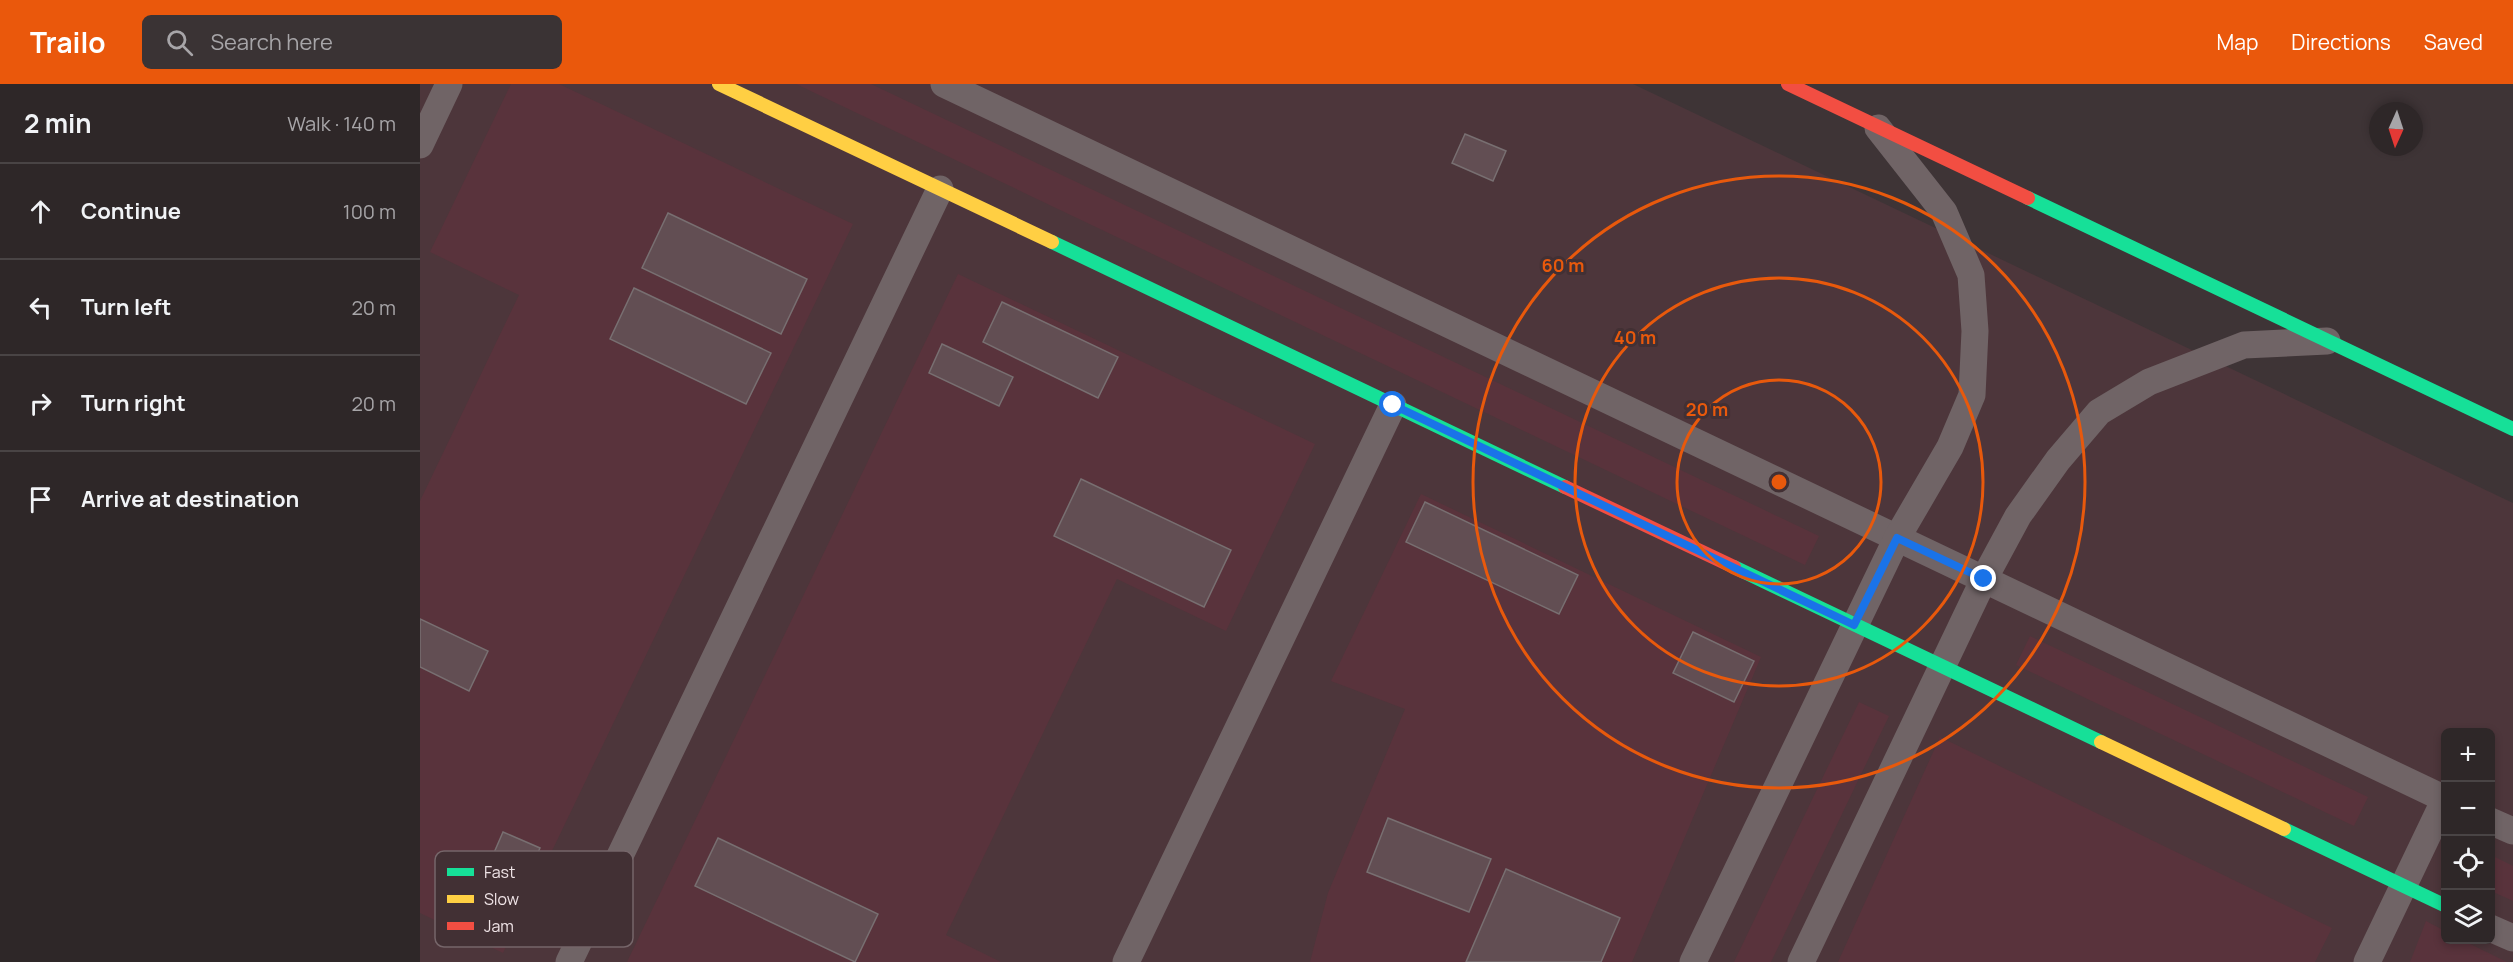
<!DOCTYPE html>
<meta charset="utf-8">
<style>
:root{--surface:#2e2728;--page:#3a3334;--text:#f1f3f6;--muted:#a7a5a8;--line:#494445;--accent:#ea580c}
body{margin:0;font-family:Manrope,sans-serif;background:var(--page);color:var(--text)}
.controls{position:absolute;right:18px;bottom:18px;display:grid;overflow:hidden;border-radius:9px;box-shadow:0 3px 9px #0003}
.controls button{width:54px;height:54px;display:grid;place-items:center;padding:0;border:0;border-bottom:2px solid var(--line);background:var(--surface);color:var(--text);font:30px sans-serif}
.compass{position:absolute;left:1949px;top:18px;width:54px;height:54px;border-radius:50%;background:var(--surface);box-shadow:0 3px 9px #0003;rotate:183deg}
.stop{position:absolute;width:18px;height:18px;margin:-14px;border:4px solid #1a73e8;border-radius:50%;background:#fff}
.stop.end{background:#1a73e8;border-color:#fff;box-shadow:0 2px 6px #0008}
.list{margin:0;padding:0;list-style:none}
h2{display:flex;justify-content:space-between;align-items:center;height:78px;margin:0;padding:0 24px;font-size:26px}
h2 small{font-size:20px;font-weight:400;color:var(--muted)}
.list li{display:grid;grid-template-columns:39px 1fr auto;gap:18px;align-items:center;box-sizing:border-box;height:96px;padding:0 24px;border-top:2px solid var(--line)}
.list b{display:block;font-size:22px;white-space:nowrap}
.list em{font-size:20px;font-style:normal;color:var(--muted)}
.icon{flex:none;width:33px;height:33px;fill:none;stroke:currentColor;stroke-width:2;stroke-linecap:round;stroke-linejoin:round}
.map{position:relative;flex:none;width:2093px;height:878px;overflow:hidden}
header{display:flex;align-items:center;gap:36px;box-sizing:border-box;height:84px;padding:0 30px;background:var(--accent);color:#fff}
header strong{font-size:28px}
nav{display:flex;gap:33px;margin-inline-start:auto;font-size:21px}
.search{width:420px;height:54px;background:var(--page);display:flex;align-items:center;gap:15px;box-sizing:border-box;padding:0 21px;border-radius:9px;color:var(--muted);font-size:22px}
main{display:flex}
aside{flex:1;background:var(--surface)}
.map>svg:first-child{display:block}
.built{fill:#4d363b;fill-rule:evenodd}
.green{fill:#59333c}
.building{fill:#624e53;stroke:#786f71;stroke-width:1.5}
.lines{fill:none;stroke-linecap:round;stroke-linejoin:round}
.street{stroke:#706466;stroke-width:27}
.fast{stroke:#16e098;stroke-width:14}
.slow{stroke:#ffcf43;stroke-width:14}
.jam{stroke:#f24e42;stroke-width:14}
.route{stroke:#1a73e8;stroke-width:8}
.ring{fill:none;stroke:#e8590c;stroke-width:3}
.key{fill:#423034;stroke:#76666a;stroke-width:1.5}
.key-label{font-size:16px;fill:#f0e4e7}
.centre{fill:#e8590c;stroke:#423034;stroke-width:3}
.ring-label{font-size:18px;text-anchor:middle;font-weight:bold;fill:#e8590c;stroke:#423034;stroke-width:6;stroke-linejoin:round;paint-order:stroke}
</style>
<header>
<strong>Trailo</strong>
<div class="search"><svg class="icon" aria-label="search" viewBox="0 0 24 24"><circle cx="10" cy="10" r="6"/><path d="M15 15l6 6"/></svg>Search here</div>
<nav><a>Map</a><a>Directions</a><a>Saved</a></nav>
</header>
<main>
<aside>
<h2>2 min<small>Walk · 140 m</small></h2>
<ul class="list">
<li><svg class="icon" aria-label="ahead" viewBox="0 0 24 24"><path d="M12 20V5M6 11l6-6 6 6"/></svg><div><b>Continue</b></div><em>100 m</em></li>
<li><svg class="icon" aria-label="left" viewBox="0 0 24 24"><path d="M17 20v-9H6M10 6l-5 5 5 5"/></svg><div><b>Turn left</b></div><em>20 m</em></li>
<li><svg class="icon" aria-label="right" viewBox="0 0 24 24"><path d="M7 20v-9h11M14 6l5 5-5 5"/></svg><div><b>Turn right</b></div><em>20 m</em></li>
<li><svg class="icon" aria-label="arrive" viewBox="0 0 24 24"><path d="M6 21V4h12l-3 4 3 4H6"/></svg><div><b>Arrive at destination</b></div></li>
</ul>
</aside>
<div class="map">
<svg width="2093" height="878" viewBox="0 0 2093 878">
<rect width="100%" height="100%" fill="#3e3436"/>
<!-- built -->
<path class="built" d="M0,0H1213L2093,419V878H0ZM2026,648H2070V856H2026Z"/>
<!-- green -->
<g class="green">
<path d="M91,0H139L433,140L83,869L0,829V417L99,211L10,168Z"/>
<path d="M376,0H451L1399,452L1385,481Z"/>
<path d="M538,190L895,360L806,547L697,495L526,851L581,878H207Z"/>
<path d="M1001,410L1341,573L1212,878H890L908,809L985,625L911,597Z"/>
<path d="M1610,552L1948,713L1934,742L1596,581Z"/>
<path d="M1439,618L1469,632L1351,878H1314Z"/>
<path d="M1520,653L1912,844L1895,878H1418Z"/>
<path d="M2071,771L2093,782V817L2071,807Z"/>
<path d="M2006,837L2025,847L2026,856H2042L2087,878H1990Z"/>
</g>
<!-- building -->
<g class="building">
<path d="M1045,50L1086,67L1073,97L1032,79Z"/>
<path d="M248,129L387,195L361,250L222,184Z"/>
<path d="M214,204L351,269L326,320L190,255Z"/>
<path d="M582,218L698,273L678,314L563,258Z"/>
<path d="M522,260L593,293L579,322L509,289Z"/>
<path d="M661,395L811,466L784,523L634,452Z"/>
<path d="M1005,418L1158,491L1139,530L986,458Z"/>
<path d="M0,535L68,567L49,607L0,583Z"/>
<path d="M1273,548L1334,577L1314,618L1253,589Z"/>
<path d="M968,734L1071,775L1049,828L947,788Z"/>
<path d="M83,748L120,764L100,810L63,794Z"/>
<path d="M298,754L458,830L435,878L275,802Z"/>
<path d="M1086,785L1200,834L1181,878H1046Z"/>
</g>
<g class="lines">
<!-- street -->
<g class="street">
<path d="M524,0L2025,715L1947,878"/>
<path d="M0,61L29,0"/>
<path d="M2070,737L2093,747"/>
<path d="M2070,844L2093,854"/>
<path d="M149,878L520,105"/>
<path d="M706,878L973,321"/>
<path d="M1273,878L1477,454L1530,363L1552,311L1555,247L1551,191L1524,128L1458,44"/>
<path d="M1381,878L1564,495L1598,432L1638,376L1679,328L1729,298L1824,261L1907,257"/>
</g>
<!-- fast -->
<g class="fast">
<path d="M1608,114L2093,345"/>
<path d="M632,158L1145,403"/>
<path d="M1314,483L1681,658"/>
<path d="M1864,745L2026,822"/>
</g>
<!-- slow -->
<g class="slow">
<path d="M299,0L632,158"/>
<path d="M1681,658L1864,745"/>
</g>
<!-- jam -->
<g class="jam">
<path d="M1368,0L1608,114"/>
<path d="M1145,403L1314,483"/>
</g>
</g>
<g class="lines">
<!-- route -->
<path class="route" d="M973,321L1434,541L1477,454L1564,495"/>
</g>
<!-- distance rings -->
<g class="ring">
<circle cx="1359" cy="398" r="102"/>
<circle cx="1359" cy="398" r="204"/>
<circle cx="1359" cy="398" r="306"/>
</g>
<!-- legend -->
<rect x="15" y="767" width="198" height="96" rx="9" class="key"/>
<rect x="27" y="784" width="27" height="8" fill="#16e098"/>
<rect x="27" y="811" width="27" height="8" fill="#ffcf43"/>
<rect x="27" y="838" width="27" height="8" fill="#f24e42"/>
<g class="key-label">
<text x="64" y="794">Fast</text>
<text x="64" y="821">Slow</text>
<text x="64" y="848">Jam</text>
</g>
<circle cx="1359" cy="398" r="9" class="centre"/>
<g class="ring-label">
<text x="1143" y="188">60 m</text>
<text x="1215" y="260">40 m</text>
<text x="1287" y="332">20 m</text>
</g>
</svg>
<div class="controls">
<button>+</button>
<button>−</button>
<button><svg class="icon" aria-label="locate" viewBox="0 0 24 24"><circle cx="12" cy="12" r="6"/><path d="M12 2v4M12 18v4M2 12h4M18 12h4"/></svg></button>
<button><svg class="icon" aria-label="layers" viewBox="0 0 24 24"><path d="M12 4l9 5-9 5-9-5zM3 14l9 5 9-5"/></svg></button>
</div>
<svg class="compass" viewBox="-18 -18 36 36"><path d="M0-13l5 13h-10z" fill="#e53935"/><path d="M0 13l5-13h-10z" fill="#a7a5a8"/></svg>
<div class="stop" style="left:973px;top:321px"></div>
<div class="stop end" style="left:1564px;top:495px"></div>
</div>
</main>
